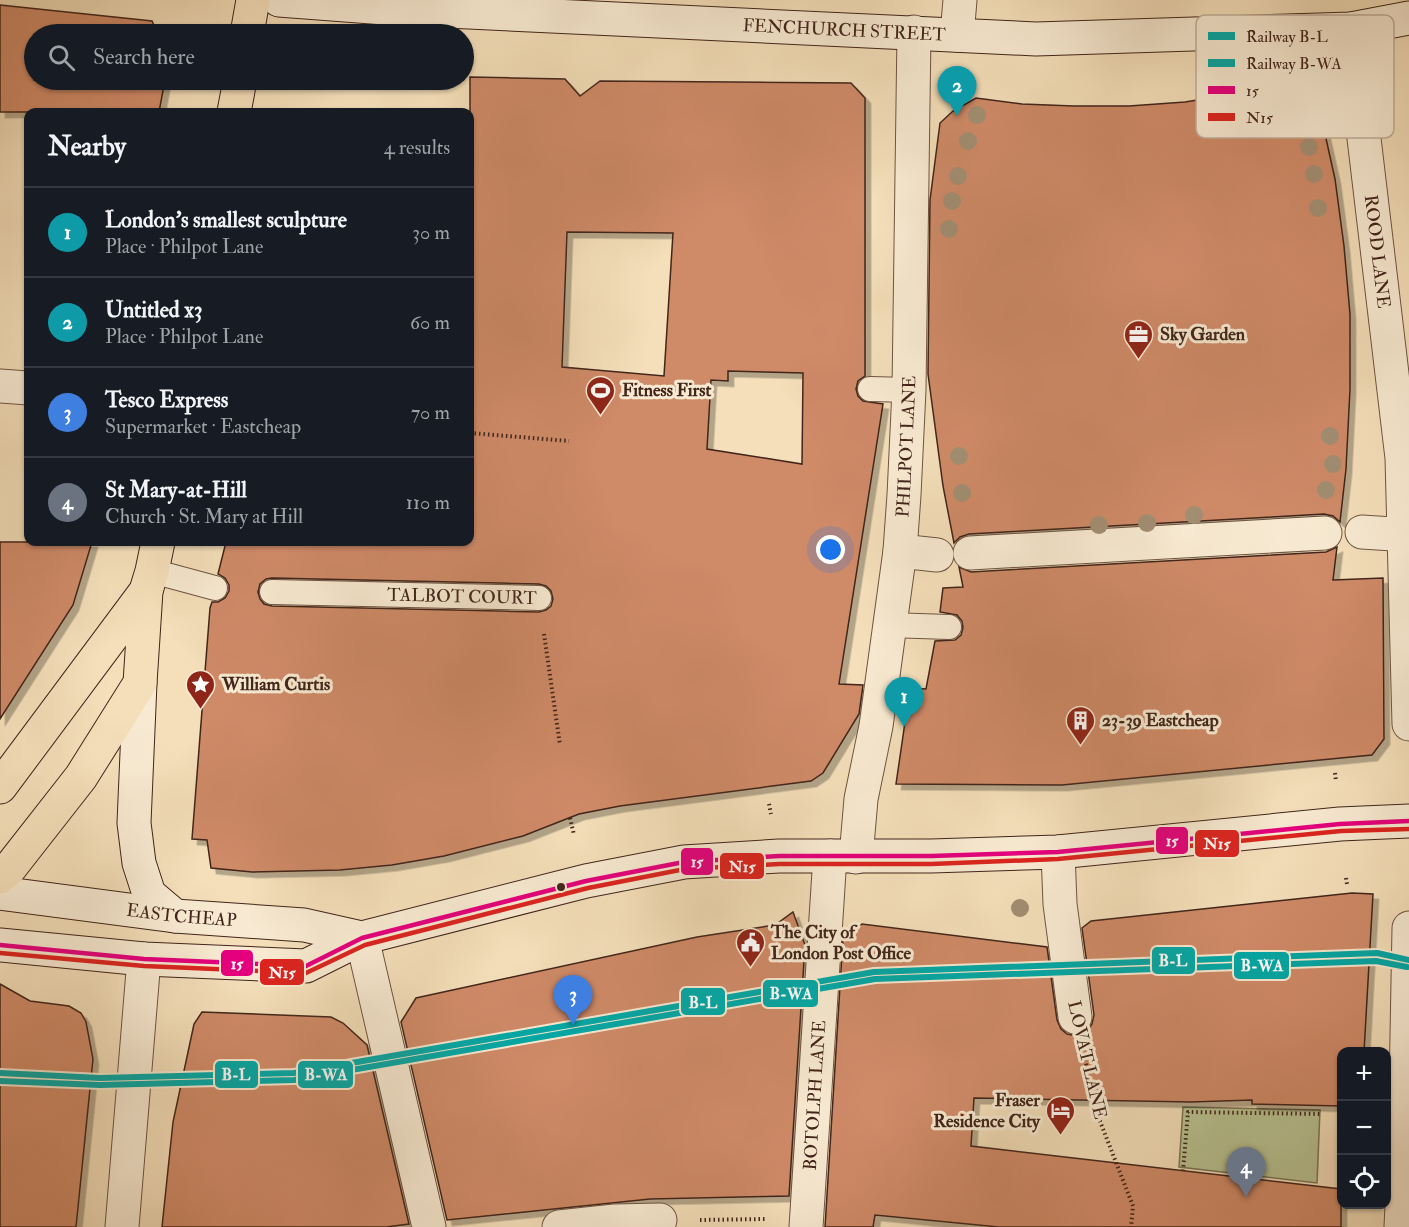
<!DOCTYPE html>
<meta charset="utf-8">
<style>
:root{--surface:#171b24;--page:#20242c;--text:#f1f3f6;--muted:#9ea1a6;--line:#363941;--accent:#c59692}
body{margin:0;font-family:"IM FELL Double Pica",serif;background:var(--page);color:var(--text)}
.controls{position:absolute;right:18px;bottom:18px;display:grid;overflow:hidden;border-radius:12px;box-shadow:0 2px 4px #0004}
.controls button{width:54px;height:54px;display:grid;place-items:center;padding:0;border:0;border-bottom:2px solid var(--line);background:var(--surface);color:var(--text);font:30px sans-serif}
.you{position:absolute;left:831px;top:550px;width:21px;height:21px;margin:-15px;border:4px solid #fff;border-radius:50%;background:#1a73e8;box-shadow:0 0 0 9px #1a73e833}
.badge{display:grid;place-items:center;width:39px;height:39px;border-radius:50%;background:var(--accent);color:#fff;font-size:20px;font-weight:700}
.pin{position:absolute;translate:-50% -50px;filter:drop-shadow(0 2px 3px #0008)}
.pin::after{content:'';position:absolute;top:32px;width:21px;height:18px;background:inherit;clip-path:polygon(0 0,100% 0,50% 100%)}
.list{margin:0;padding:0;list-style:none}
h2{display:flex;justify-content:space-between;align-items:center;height:78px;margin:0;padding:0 24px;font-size:26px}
h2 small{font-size:20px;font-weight:400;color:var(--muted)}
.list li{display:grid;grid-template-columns:39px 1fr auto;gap:18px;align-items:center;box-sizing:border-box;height:90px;padding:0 24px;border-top:2px solid var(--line)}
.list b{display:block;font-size:22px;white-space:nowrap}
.list p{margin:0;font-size:20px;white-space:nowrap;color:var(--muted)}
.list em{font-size:20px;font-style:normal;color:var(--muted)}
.icon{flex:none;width:33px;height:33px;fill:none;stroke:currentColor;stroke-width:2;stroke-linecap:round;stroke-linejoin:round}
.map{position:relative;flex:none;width:1409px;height:1227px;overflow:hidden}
.search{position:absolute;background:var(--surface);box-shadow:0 2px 4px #0004;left:24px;top:24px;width:450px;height:66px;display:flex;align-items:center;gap:15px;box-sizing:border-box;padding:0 21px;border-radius:33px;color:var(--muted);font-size:22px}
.panel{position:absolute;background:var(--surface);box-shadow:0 2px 4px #0004;left:24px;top:108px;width:450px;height:438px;border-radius:12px}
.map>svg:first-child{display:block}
.green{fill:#b8c292;stroke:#7c7456;stroke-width:1.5}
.building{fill:#cf8a67;stroke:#41251a;stroke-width:1.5;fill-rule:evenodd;filter:url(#shadow)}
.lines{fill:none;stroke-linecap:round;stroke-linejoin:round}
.lane-casing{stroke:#6e5442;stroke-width:26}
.street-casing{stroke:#6e5442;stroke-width:35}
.secondary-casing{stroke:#41251a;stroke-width:35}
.primary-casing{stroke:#41251a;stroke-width:35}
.path{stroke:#41251a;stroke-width:4;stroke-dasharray:1.5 3;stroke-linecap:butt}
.lane{stroke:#f8ead2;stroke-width:24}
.street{stroke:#f8ead2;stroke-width:33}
.secondary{stroke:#f8ead2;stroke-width:33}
.primary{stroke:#f4dfba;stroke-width:33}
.bus-1-casing{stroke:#f8ead2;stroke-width:9}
.bus-2-casing{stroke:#f8ead2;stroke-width:9}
.bus-1{stroke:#e5007d;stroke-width:4.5}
.bus-2{stroke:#dc241f;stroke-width:4.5}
.rail-1-casing{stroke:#f8ead2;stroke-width:10}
.rail-2-casing{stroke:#f8ead2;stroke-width:10}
.rail-1{stroke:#03a8a6;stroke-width:6}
.rail-2{stroke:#03a8a6;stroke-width:6}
.tree{fill:#a28e72}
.bus-dot{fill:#41251a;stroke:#f8ead2;stroke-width:2}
.labels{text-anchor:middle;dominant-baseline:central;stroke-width:6;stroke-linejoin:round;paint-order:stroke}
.street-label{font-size:18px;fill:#41251a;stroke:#f8ead2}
.poi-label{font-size:18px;font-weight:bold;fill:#41251a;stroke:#f8ead2;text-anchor:start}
.key{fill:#f8ead2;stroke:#c1af9b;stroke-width:1.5}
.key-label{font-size:16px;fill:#41251a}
.line-badge{stroke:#f8ead2;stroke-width:2}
.badge-label{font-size:16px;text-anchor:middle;font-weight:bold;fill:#fff}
</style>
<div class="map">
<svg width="1409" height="1227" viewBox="0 0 1409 1227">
<defs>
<filter id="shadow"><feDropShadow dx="5.5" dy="5.5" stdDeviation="0" flood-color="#0004"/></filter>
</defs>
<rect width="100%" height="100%" fill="#f4dfba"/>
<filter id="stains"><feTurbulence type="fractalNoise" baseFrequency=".00333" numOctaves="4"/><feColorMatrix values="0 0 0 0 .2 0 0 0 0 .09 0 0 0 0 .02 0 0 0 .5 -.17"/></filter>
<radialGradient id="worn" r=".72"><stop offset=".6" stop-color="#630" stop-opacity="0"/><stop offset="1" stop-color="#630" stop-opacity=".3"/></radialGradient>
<!-- green -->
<path class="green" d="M1183,1107L1320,1110L1317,1183L1179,1167Z"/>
<!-- building -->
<g class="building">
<path d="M0,5L152,21L158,34H34V80H165L159,112H0Z"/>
<path d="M470,77L565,79L580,96L600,81L851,83L865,98V376L858,381L856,389L858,396L863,401L883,404L839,684L863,685L859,714L823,773L811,781L620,806L579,814L523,836L444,856L392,865L340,870L297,871L252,872L211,868L207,840L192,839L210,608L212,602H218L225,598L229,591V585L225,578L218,574L226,542H470ZM567,232L673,233L664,376L562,367ZM728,371L803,373L802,464L707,449L711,380L728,381ZM272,578L539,584L546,586L551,591L553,599L551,606L546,610L539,612L272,606L264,604L260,599L258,592L260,584L266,579Z"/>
<path d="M1282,86L1312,101L1319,107L1335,179L1344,246L1350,314V389L1346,469L1340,522L1333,516L1324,514L969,534L960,537L954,543L943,486L928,374L930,200L940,123L953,111L976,98L1022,104L1074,106H1129L1185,102Z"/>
<path d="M0,542H92L73,605L0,719Z"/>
<path d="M1337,547L1333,580L1383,578L1384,739L1372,755L1062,785L896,784L910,688L926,689L935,641L955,640L961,635L963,628L962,621L957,615L940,612L943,588L963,587L959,567L971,572L1326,552Z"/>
<path d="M1352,893L1373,894L1364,1052H1341V1106L1252,1104V1100L1191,1102L974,1098L971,1146L1341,1189V1227H999L875,1215L873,1227H825L843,938L862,924L1047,947L1057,1020L1061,1029L1067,1034L1077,1036L1087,1031L1092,1024L1094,1015L1082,928L1091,921Z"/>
<path d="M793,912L805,945L789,1196L650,1199L447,1220L401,1022L416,998L697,937L775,925Z"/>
<path d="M0,984L30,1001L69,1006L81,1013L86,1022L93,1059L76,1227H0Z"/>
<path d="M202,1012L331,1017L343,1023L367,1045L409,1224L386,1227H162L173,1122L194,1024Z"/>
</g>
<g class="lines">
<defs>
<g id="lane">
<path d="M870,389L909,390"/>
<path d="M152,571L215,588"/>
<path id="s1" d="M272,592L539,598"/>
<path d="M889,625L949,627"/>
</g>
<g id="street">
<path id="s2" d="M1351,29L1402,458L1409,724"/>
<path d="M957,35L960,0"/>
<path d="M0,386L28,388"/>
<path d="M1362,532L1409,535"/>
<path d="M900,551L937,555"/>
<path d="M970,553L1325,533"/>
<path d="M1058,852L1060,904L1075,1017"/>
<path id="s3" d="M856,857L861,799L876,726L900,551L904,495L909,390L914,32"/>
<path d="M362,938L429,1227"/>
<path d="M122,1227L144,959"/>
<path d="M559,1227L615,1221L660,1220"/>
<path id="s4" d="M806,1227L830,856"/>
<path d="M1401,1227L1405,1142L1409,928"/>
</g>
<g id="secondary">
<path id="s5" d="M279,0L385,8L1036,39L1351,29L1409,18"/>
<path d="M140,683L134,823L139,863L149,894L175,916"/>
<path id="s6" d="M0,893L175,916L304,925L362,938"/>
<path d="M0,945L144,959L306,966L362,938L586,881L684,862L779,856H931L1058,852L1340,824L1409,821"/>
</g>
<g id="primary">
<path d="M247,34L253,0"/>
<path d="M234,112L240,80"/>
<path d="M0,787L146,591"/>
<path d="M0,877L9,869L81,777L140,683L146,591L152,571L158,542"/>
</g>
</defs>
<!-- lane casing -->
<use href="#lane" class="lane-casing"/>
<!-- street casing -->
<use href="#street" class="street-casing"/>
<!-- secondary casing -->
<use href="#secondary" class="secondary-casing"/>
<!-- primary casing -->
<use href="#primary" class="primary-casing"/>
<!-- path -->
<g class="path">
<path d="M470,433L569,441"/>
<path d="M544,634L560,745"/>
<path d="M1335,773L1336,781"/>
<path d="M769,804L771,814"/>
<path d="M570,818L574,835"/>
<path d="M1346,878L1347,884"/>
<path d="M1084,1055L1098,1116L1133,1206L1131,1227"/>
<path d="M1183,1171L1188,1112L1322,1114"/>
<path d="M700,1220L765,1219"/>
<path d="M873,1227H874"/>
</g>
<!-- lane -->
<use href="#lane" class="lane"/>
<!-- street -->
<use href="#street" class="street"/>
<!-- secondary -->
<use href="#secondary" class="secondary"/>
<!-- primary -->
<use href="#primary" class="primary"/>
<defs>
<path id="bus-1" d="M0,945L144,959L306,966L362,938L586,881L684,862L779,856H931L1058,852L1340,824L1409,821"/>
<path id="bus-2" d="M0,953L144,966L306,973L365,945L588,888L685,869L779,864H931L1058,859L1341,831L1409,829"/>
</defs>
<!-- bus-1 casing -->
<use href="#bus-1" class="bus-1-casing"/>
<!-- bus-2 casing -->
<use href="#bus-2" class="bus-2-casing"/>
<!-- bus-1 -->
<use href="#bus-1" class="bus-1"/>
<!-- bus-2 -->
<use href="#bus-2" class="bus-2"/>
<defs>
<path id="rail-1" d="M0,1073L100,1078L294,1073L874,972L1377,953L1409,960"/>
<path id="rail-2" d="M0,1081L100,1085L294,1080L875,979L1376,961L1407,967"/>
</defs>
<!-- rail-1 casing -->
<use href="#rail-1" class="rail-1-casing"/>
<!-- rail-2 casing -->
<use href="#rail-2" class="rail-2-casing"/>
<!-- rail-1 -->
<use href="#rail-1" class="rail-1"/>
<!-- rail-2 -->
<use href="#rail-2" class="rail-2"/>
</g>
<!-- trees -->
<g class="tree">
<circle cx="977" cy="115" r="9"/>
<circle cx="968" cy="141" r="9"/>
<circle cx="1309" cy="147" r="9"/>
<circle cx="1314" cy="174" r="9"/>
<circle cx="958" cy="176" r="9"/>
<circle cx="952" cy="201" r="9"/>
<circle cx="1318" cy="208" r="9"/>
<circle cx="949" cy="229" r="9"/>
<circle cx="1330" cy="436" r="9"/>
<circle cx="959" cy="456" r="9"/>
<circle cx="1333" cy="464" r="9"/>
<circle cx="1326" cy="490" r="9"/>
<circle cx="962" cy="493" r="9"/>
<circle cx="1194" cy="515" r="9"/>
<circle cx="1147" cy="523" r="9"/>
<circle cx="1099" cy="525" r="9"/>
<circle cx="1020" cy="908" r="9"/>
</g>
<!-- icons -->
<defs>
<symbol id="office-pin" viewBox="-11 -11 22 30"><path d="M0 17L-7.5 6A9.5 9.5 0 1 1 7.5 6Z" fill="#8f2418" stroke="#f8ead2"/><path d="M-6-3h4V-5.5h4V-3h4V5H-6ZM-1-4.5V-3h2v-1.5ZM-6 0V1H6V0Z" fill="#fff"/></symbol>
<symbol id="stadium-pin" viewBox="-11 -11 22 30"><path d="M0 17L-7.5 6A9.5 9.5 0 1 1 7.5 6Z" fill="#8f2418" stroke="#f8ead2"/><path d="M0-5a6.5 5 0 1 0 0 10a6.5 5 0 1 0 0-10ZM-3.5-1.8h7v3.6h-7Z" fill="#fff"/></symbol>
<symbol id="sight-pin" viewBox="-11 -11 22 30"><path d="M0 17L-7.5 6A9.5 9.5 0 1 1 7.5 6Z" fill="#8f2418" stroke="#f8ead2"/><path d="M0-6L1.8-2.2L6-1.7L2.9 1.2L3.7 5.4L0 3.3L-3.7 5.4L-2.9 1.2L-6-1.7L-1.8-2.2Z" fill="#fff"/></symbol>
<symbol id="building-pin" viewBox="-11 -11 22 30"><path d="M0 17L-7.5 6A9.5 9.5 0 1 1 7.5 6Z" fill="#8f2418" stroke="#f8ead2"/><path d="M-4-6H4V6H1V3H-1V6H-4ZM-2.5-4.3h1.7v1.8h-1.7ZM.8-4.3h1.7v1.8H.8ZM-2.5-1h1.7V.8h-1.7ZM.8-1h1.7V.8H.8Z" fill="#fff"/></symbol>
<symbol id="civic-pin" viewBox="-11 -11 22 30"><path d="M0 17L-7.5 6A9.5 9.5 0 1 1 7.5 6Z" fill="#8f2418" stroke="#f8ead2"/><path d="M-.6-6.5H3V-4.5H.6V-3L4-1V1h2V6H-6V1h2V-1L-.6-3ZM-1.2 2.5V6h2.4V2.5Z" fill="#fff"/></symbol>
<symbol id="hotel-pin" viewBox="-11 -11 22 30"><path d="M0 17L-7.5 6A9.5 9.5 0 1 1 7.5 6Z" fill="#8f2418" stroke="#f8ead2"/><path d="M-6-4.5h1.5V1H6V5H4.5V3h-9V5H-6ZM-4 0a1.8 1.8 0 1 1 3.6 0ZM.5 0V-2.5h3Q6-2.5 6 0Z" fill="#fff"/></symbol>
</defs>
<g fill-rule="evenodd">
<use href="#office-pin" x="1122" y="318" width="33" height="45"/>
<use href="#stadium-pin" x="584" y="374" width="33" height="45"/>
<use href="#sight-pin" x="184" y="668" width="33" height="45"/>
<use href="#building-pin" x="1064" y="704" width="33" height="45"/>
<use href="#civic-pin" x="734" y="926" width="33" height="45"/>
<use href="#hotel-pin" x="1044" y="1094" width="33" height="45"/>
</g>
<!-- markers -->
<circle class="bus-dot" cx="561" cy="887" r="5"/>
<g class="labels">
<!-- street labels -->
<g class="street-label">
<text stroke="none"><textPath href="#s5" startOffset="566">FENCHURCH STREET</textPath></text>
<text stroke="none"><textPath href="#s2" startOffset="224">ROOD LANE</textPath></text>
<text stroke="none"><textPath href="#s3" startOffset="414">PHILPOT LANE</textPath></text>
<text stroke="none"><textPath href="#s1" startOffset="190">TALBOT COURT</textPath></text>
<text stroke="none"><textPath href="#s6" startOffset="183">EASTCHEAP</textPath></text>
<text transform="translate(1087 1060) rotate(77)">LOVAT LANE</text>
<text stroke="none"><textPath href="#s4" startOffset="132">BOTOLPH LANE</textPath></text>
</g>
<!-- poi labels -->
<g class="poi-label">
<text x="1160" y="334">Sky Garden</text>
<text x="622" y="390">Fitness First</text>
<text x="222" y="684">William Curtis</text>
<text x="1102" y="720">23-39 Eastcheap</text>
<text x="771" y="932">The City of<tspan x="771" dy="21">London Post Office</tspan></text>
<text x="1040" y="1100" text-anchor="end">Fraser<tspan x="1040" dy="21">Residence City</tspan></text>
</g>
</g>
<!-- legend -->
<rect x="1196" y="15" width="198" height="123" rx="9" class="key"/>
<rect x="1208" y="32" width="27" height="8" fill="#03a8a6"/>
<rect x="1208" y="59" width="27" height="8" fill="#03a8a6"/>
<rect x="1208" y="86" width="27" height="8" fill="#e5007d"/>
<rect x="1208" y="113" width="27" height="8" fill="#dc241f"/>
<g class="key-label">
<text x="1246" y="42">Railway B-L</text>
<text x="1246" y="69">Railway B-WA</text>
<text x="1246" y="96">15</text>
<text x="1246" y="123">N15</text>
</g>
<g class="line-badge">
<rect x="1155" y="826" width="34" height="29" rx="6" fill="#e5007d"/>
<rect x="1194" y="829" width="46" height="29" rx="6" fill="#dc241f"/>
<rect x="680" y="847" width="34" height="29" rx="6" fill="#e5007d"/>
<rect x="719" y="852" width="46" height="28" rx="6" fill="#dc241f"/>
<rect x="1151" y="946" width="45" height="29" rx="6" fill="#03a8a6"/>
<rect x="220" y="949" width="34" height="28" rx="6" fill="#e5007d"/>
<rect x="1233" y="951" width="57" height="29" rx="6" fill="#03a8a6"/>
<rect x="259" y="958" width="46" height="28" rx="6" fill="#dc241f"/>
<rect x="762" y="979" width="57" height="29" rx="6" fill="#03a8a6"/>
<rect x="680" y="987" width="46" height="29" rx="6" fill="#03a8a6"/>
<rect x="214" y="1060" width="45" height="29" rx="6" fill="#03a8a6"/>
<rect x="297" y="1060" width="57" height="29" rx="6" fill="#03a8a6"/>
</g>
<g class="badge-label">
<text x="1172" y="846">15</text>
<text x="1217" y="849">N15</text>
<text x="697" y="867">15</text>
<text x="742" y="872">N15</text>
<text x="1173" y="966">B-L</text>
<text x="237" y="969">15</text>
<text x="1262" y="971">B-WA</text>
<text x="282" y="978">N15</text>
<text x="791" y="999">B-WA</text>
<text x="703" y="1008">B-L</text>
<text x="236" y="1080">B-L</text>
<text x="326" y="1080">B-WA</text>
</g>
<rect width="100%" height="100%" filter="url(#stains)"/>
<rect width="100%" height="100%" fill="url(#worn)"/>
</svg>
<div class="controls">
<button>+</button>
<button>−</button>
<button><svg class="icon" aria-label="locate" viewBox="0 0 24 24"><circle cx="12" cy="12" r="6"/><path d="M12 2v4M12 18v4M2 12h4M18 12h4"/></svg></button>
</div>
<div class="you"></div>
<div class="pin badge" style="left:904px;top:727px;background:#0f9aa8">1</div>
<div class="pin badge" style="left:957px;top:116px;background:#0f9aa8">2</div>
<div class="pin badge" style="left:573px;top:1025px;background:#3f7fe0">3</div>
<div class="pin badge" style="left:1246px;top:1197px;background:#6b7280">4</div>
<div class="search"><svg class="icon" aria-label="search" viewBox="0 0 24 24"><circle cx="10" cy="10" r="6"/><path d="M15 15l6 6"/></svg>Search here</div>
<section class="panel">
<h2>Nearby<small>4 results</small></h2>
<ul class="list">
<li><span class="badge" style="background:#0f9aa8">1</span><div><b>London’s smallest sculpture</b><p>Place · Philpot Lane</p></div><em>30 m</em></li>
<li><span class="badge" style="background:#0f9aa8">2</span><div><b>Untitled x3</b><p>Place · Philpot Lane</p></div><em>60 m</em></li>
<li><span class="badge" style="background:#3f7fe0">3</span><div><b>Tesco Express</b><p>Supermarket · Eastcheap</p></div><em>70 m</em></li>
<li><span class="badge" style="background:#6b7280">4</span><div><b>St Mary-at-Hill</b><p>Church · St. Mary at Hill</p></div><em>110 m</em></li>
</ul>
</section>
</div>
